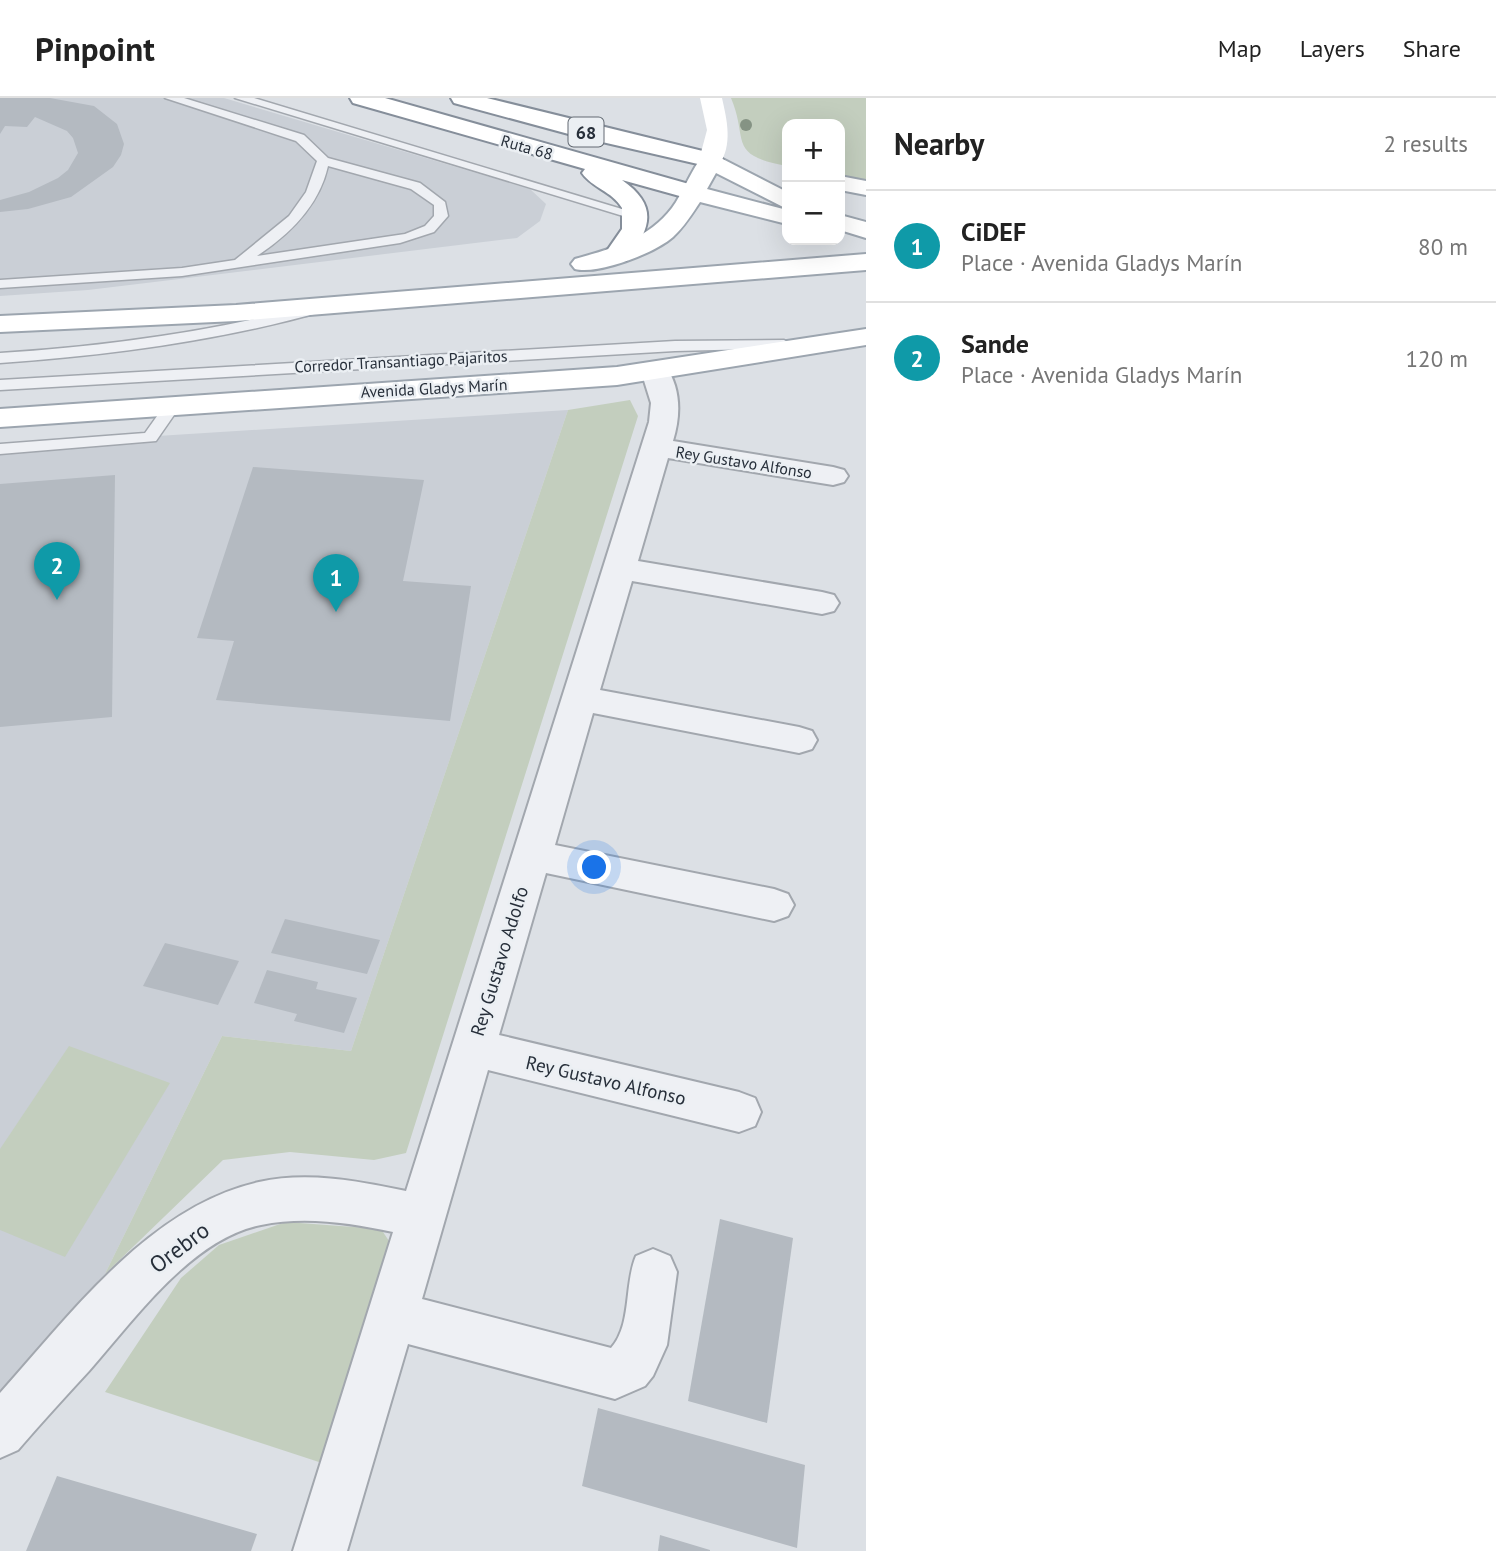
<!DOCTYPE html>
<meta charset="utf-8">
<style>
:root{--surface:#fff;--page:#f6f6f6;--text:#222;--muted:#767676;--line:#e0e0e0;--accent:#ea580c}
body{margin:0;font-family:"PT Sans",sans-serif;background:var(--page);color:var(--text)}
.controls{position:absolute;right:21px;top:21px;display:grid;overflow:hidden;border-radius:14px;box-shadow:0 7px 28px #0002}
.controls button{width:63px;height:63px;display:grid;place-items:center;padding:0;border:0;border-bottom:2px solid var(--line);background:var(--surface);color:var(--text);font:35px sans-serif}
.you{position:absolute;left:595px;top:770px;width:24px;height:24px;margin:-18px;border:5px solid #fff;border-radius:50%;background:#1a73e8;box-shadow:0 0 0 10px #1a73e833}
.badge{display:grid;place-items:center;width:46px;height:46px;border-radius:50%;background:var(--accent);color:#fff;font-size:23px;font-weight:700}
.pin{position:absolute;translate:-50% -58px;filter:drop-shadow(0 2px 4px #0008)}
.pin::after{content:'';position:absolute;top:37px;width:24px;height:21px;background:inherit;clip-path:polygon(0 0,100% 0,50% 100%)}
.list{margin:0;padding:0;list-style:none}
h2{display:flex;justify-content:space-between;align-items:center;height:91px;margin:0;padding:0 28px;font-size:30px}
h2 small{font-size:23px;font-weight:400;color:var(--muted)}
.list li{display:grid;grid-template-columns:46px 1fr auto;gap:21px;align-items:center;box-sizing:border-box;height:112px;padding:0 28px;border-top:2px solid var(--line)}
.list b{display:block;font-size:26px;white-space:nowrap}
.list p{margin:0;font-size:23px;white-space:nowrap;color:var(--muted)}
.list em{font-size:23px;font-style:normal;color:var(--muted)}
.map{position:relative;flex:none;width:866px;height:1453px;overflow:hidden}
header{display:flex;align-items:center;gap:42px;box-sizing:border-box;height:98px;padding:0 35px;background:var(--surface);border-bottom:2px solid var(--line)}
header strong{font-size:33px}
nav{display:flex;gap:38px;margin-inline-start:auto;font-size:24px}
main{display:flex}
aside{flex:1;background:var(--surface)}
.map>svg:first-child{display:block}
.built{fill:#cacfd6}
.green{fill:#c3cebe}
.building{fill:#b4bac1}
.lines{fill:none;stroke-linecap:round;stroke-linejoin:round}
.lane-casing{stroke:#a2a7ae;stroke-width:3}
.street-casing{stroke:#a2a7ae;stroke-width:4}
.primary-casing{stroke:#9ca5af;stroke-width:4}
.highway-casing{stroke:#858e9a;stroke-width:4}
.lane{fill:#eef0f4;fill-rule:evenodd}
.street{fill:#eef0f4;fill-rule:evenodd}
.secondary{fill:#fff;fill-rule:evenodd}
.primary{fill:#fff;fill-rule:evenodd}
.highway{fill:#fff;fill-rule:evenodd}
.tree{fill:#859384}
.labels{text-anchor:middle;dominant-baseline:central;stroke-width:5;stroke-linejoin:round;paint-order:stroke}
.far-street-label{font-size:16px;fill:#272f3a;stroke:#ebeff3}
.shield{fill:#ebeff3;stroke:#626972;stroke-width:2}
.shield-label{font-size:18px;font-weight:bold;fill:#272f3a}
.street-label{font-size:19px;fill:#272f3a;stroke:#ebeff3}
.near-street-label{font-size:23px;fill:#272f3a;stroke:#ebeff3}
</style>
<header>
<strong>Pinpoint</strong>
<nav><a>Map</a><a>Layers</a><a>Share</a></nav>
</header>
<main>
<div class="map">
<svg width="866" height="1453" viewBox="0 0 866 1453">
<rect width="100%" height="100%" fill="#dce0e5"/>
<!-- built -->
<g class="built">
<path d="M0,0H224L530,91L546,106L540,123L517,140L88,192L0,198Z"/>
<path d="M568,312L351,953L222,938L105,1176L0,1293V348Z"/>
</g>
<!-- green -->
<g class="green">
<path d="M731,0H866V82L840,78V26H787V68C726,57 749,42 731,0Z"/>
<path d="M630,302L638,318L406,1055L374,1062L290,1054L223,1062L105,1176L222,938L351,953L568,312Z"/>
<path d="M69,948L170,985L65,1159L0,1132V1051Z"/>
<path d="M286,1124L381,1131L391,1146L325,1366L105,1294L181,1180L219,1147Z"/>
</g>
<!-- building -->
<g class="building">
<path d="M0,0H50L94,8L117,26L124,46L121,57L113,69L71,99L28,111L0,114V102L29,94L58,80L68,72L78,55L73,40L67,33L35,19L27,29L5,28L0,36Z"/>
<path d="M253,369L424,382L403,483L471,488L450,623L216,602L234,543L197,540Z"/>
<path d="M115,377L112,619L0,629V386Z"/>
<path d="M285,821L380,842L367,876L271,855Z"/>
<path d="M165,845L239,863L218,907L143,888Z"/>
<path d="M267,872L318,884L316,891L357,900L344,935L294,923L297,916L254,905Z"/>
<path d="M720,1121L793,1140L767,1325L688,1303Z"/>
<path d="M598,1310L805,1367L797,1450L582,1388Z"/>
<path d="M57,1378L257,1436L251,1453H26Z"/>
<path d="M660,1437L710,1452V1453H658Z"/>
</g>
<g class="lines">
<defs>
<g id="lane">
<path d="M165,0H184L304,37L328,60L420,85L445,104L448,118L434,134L400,145L182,178L0,190V182L182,170L235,162L289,118L306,94L317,63L296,43ZM328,68L411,91L434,107V118L425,128L405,136L257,158C290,136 319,108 328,68Z"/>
<path d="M235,0H254L645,118L633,121Z"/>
<path d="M320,206L327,210L325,213C218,243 111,257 0,265V255C112,248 211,233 320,206Z"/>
<path d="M784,242L792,247L789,250L675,253L0,292V282L675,243Z"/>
<path d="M173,302L181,307L156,343L0,356V346L145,335L167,304Z"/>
</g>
<path id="street" d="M655,265L665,267C681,290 681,317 673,343L833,369L844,372L848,378L844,384L833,387L668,360L638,463L822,494L834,497L839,505L834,513L822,516L632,483L600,592L799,629L812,633L817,642L812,651L799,655L593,615L555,747L774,791L788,796L794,807L788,818L774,823L546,775L499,937L739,994L755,1000L761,1014L755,1028L739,1034L488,972L422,1201L611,1250C632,1227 624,1186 636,1158L653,1151L670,1158L677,1174L667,1247L653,1278L645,1288L615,1301L408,1246L347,1453H293L393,1134C350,1125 305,1118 261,1127C192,1140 133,1223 89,1273C65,1299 41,1325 18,1352L0,1360V1295C71,1216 150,1108 259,1084C307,1073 359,1083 406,1093L649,324L651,305L641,273L645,267Z"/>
<g id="primary">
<path d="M711,55L787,94V111L716,75L707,91L787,112V126L700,104C692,116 684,129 673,139C655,155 598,177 575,171L571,166L575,161C614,150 653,140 676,104C685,89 692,72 703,57Z"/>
<path d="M840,78L866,83V97L840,92Z"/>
<path d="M840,117L866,124V140L840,132Z"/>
<path d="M866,156V172L236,223L0,234V218L236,207Z"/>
<path d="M866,231V247L617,287L0,329V311L617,269Z"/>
</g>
<g id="highway">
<path d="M350,0H385L703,90L706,95L703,100L694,102L622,82C659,108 651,131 626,162H608L604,157L622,131V110C612,93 592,90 582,75L585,71L353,5Z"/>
<path d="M451,0H487L719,57L723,62L719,67L711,69L576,38L454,5Z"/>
</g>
</defs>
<!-- lane casing -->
<use href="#lane" class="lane-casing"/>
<!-- street casing -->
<use href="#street" class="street-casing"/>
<!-- primary casing -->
<use href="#primary" class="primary-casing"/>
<!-- highway casing -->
<use href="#highway" class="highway-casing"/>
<!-- lane -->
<use href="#lane" class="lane"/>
<!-- street -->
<use href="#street" class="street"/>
<!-- secondary -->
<path class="secondary" d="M700,0H722C727,22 733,47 719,67H703L699,62L707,32Z"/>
<!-- primary -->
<use href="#primary" class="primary"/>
<!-- highway -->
<use href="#highway" class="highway"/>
</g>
<!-- trees -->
<circle class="tree" cx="746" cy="27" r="6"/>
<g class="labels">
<!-- far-street labels -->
<g class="far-street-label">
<text transform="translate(527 49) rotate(16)">Ruta 68</text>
<text transform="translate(401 263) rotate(-3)">Corredor Transantiago Pajaritos</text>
<text transform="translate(434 290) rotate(-3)">Avenida Gladys Marín</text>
<text transform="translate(744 364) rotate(9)">Rey Gustavo Alfonso</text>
</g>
<!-- shield labels -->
<rect class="shield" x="568.5" y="19.5" width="35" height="29" rx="5"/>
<g class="shield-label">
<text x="586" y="34">68</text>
</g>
<!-- street labels -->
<g class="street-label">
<text transform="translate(499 863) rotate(-73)">Rey Gustavo Adolfo</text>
<text transform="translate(606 982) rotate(13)">Rey Gustavo Alfonso</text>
</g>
<!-- near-street labels -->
<g class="near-street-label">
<text transform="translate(179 1149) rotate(-37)">Orebro</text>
</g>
</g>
</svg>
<div class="controls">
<button>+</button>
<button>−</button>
</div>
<div class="you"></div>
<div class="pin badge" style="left:336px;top:514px;background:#0f9aa8">1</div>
<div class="pin badge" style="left:57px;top:502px;background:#0f9aa8">2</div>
</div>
<aside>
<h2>Nearby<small>2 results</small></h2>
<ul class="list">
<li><span class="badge" style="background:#0f9aa8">1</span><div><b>CiDEF</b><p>Place · Avenida Gladys Marín</p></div><em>80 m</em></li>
<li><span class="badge" style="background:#0f9aa8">2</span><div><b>Sande</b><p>Place · Avenida Gladys Marín</p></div><em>120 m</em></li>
</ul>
</aside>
</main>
